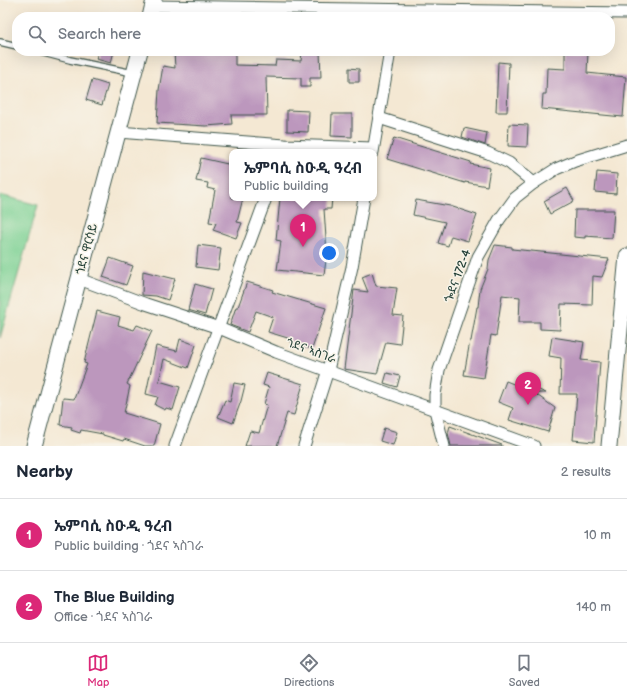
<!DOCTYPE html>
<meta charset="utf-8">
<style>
:root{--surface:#fff;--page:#f6f6f7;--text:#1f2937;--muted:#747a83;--line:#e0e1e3;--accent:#db2777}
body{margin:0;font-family:"Balsamiq Sans","Noto Sans Ethiopic",sans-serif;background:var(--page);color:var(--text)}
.you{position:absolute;left:329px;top:253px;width:14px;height:14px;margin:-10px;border:3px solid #fff;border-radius:50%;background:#1a73e8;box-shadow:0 0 0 6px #1a73e833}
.badge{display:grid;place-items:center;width:26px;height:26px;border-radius:50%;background:var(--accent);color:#fff;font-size:13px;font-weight:700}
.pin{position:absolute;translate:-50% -33px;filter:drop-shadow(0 1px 2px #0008)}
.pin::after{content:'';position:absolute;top:21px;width:14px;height:12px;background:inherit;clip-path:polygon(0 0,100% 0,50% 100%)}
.popup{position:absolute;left:229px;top:149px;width:148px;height:52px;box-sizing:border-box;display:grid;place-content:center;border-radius:8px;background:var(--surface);filter:drop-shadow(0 1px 3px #0005);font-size:13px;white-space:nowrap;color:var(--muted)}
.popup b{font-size:15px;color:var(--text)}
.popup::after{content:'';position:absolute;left:50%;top:100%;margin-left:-8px;border:8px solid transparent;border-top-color:var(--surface)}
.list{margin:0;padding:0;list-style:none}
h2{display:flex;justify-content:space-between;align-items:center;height:52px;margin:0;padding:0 16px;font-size:17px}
h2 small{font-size:13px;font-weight:400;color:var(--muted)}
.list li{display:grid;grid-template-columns:26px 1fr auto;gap:12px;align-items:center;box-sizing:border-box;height:72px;padding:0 16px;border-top:1px solid var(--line)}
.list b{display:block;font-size:15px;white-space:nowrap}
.list p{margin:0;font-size:13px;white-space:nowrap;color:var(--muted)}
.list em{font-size:13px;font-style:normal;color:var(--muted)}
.icon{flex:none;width:22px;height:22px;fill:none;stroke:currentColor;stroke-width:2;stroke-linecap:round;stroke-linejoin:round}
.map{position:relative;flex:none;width:627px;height:446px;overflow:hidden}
.search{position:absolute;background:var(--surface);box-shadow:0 4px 16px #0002;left:12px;right:12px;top:12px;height:44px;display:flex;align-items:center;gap:10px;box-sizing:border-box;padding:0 14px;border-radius:16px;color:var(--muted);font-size:15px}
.sheet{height:196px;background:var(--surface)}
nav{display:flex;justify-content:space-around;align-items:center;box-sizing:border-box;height:56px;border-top:1px solid var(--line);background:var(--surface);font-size:11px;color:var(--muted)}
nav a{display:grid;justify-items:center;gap:2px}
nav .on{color:var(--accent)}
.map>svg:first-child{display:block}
.green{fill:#7fd295;stroke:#4f8864}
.building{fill:#bc97bd}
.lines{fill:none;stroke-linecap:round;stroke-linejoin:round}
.lane-casing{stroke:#3f574c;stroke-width:8}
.street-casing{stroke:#3f574c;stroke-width:13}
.secondary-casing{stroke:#3f574c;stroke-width:17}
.lane{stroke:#fff;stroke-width:5.5}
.street{stroke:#fff;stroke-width:11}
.secondary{stroke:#fff;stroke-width:15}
.labels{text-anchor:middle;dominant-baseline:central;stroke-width:3;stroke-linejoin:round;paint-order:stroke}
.street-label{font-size:12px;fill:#1f3d34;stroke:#f7f3e8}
</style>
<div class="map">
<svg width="627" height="446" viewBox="0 0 627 446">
<rect width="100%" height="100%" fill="#f7f3e8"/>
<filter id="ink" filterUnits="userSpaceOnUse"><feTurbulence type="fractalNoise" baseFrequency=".025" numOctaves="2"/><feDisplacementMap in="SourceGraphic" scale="8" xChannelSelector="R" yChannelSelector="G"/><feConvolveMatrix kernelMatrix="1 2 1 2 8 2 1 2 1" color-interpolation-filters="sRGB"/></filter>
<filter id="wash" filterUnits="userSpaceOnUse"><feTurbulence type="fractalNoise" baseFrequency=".012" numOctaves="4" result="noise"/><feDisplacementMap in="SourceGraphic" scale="16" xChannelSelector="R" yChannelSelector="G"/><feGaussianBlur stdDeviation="0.9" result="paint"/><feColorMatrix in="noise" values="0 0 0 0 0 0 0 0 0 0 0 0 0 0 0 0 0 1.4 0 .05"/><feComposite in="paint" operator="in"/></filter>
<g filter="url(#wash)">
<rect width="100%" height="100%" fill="#f4e8d3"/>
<!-- green -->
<path class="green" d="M0,195L38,205L0,338Z"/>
<g id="blocks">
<!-- building -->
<g class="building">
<path d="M98,51H114L111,63L96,59Z"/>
<path d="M174,51H235V65L275,66L276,60L301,61L302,51H320L321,78H310V87H301V78L266,77L267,115H231L232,124L206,126L157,123L159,90L163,66L175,68Z"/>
<path d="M565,51H588L587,73L626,77L623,117L542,109L543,94H546L547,68L565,69Z"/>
<path d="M498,62L509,63L507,112H496Z"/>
<path d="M349,68L359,69V82H349Z"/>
<path d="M92,80L108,85L102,105L86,100Z"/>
<path d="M287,110L309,111L308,132L287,131Z"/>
<path d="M332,114H352V137L331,136Z"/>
<path d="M509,124L528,125L527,147L508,146Z"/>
<path d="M464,128L487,133L485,145L462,137Z"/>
<path d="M394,138L471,162L470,164L490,168L487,186L465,182V183L387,159Z"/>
<path d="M201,158L232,165V198H243L237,222L242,223L236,238L213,230L216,223L209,222L215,190L207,188L208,183L196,181Z"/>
<path d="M597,172L617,174L616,194L595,192Z"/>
<path d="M567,188L574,201L550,214L544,201Z"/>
<path d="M280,198H332L331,209H324L327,253L324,275L277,270L281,241L276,240Z"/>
<path d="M416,200L450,206L477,215L468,241L451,236L448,246L438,243L445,222L413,215Z"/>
<path d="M575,210H614L612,238L585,236V238L574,237Z"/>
<path d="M198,245L221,248L218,270L196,267Z"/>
<path d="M495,245L512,247V249L609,259L602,277L593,276L592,305L561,304L560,330L540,329V322H519L520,297L502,295L496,336L491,335L484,378L464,375L470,341H471L477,307H478L480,289L488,269L489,260Z"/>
<path d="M110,258L133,266L126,285L103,277Z"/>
<path d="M143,271L175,279L168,300L156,296L142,295Z"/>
<path d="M372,273L376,286L397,288L393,315L403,316L400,344L386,342L377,374L344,369L354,290L368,292L362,277Z"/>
<path d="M247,282L273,290L272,292L326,308L312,349L290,342L291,339L268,332L273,317L256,311L248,332L230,325L236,307H238Z"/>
<path d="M195,284L212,289L205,315L188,310Z"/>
<path d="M97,311L120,317L118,325L134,330L137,325L152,331L127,384L130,386L124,413L160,424L154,446H145L124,439L123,441L103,435V434L81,430L80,433L71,430L72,427L60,425L63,398L74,399L87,364L84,363Z"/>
<path d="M552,337L584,342L581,360L600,362L594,442L573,440L577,394H560L561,358L549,356Z"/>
<path d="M180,339L196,345L188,368L164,359L159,381L180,387L173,410L166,408L165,410L155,405L158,397L146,394L156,346L177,351Z"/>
<path d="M267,373L303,384L294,415L287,413L277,446H245L250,431L259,433L267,405L264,404L269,387L263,385Z"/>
<path d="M387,373L400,376L397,387L384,383Z"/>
<path d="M506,381L516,385L518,381L546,393H534L555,408L548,432L509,420L513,408L498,402Z"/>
<path d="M234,383L245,385L241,401L233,423L218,417L225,400L230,402Z"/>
<path d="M450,426L502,445V446H451L448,433Z"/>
<path d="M384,428L397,432L393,445L380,441Z"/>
</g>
</g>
</g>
<g filter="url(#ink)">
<use href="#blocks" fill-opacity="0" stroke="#3f574c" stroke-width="1"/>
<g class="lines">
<defs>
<g id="lane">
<path d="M0,42L17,46"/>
<path d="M36,51L70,60L133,73"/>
</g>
<g id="street">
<path d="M153,6L627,13"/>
<path d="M379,118L488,153L509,163L534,183"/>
<path d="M118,132L285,145L373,148"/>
<path d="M373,152L390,51"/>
<path d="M79,279L146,304L219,328L276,352L534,446"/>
<path d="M175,446L266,198"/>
<path d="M304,446L328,370L352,267L364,198"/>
<path d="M444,446L435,410V395L439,370L478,257L499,220L515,198L534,183L556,169L575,161L627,145"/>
</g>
<g id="secondary">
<path d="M150,17L154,0"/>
<path d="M34,446L140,51"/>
<path d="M609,446L627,256"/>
</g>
</defs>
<!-- lane casing -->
<use href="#lane" class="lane-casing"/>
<!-- street casing -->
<use href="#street" class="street-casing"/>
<!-- secondary casing -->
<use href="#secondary" class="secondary-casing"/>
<!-- lane -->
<use href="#lane" class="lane"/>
<!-- street -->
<use href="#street" class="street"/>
<!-- secondary -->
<use href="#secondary" class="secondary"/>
</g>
</g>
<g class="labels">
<!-- street labels -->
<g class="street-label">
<text transform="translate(87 249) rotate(-75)">ጎደና ዋርሳይ</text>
<text transform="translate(458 276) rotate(-70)">ጐደና 172-4</text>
<text transform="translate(311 351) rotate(20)">ጎደና ኣስገራ</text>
</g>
</g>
</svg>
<div class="you"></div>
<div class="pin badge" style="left:303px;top:247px">1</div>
<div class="popup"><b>ኤምባሲ ስዑዲ ዓረብ</b>Public building</div>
<div class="pin badge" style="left:528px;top:405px">2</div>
<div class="search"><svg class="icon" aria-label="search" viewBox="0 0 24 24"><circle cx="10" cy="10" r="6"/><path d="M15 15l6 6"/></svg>Search here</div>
</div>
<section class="sheet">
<h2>Nearby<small>2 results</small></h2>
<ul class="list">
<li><span class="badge">1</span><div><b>ኤምባሲ ስዑዲ ዓረብ</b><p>Public building · ጎደና ኣስገራ</p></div><em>10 m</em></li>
<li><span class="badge">2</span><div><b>The Blue Building</b><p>Office · ጎደና ኣስገራ</p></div><em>140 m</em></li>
</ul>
</section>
<nav>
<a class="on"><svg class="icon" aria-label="map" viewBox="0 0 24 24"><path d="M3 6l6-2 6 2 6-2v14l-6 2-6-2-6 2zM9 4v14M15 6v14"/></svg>Map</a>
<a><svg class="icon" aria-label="directions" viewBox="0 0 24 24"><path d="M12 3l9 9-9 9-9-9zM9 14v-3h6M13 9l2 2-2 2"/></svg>Directions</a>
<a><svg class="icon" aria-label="saved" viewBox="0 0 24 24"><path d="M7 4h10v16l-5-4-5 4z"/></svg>Saved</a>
</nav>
